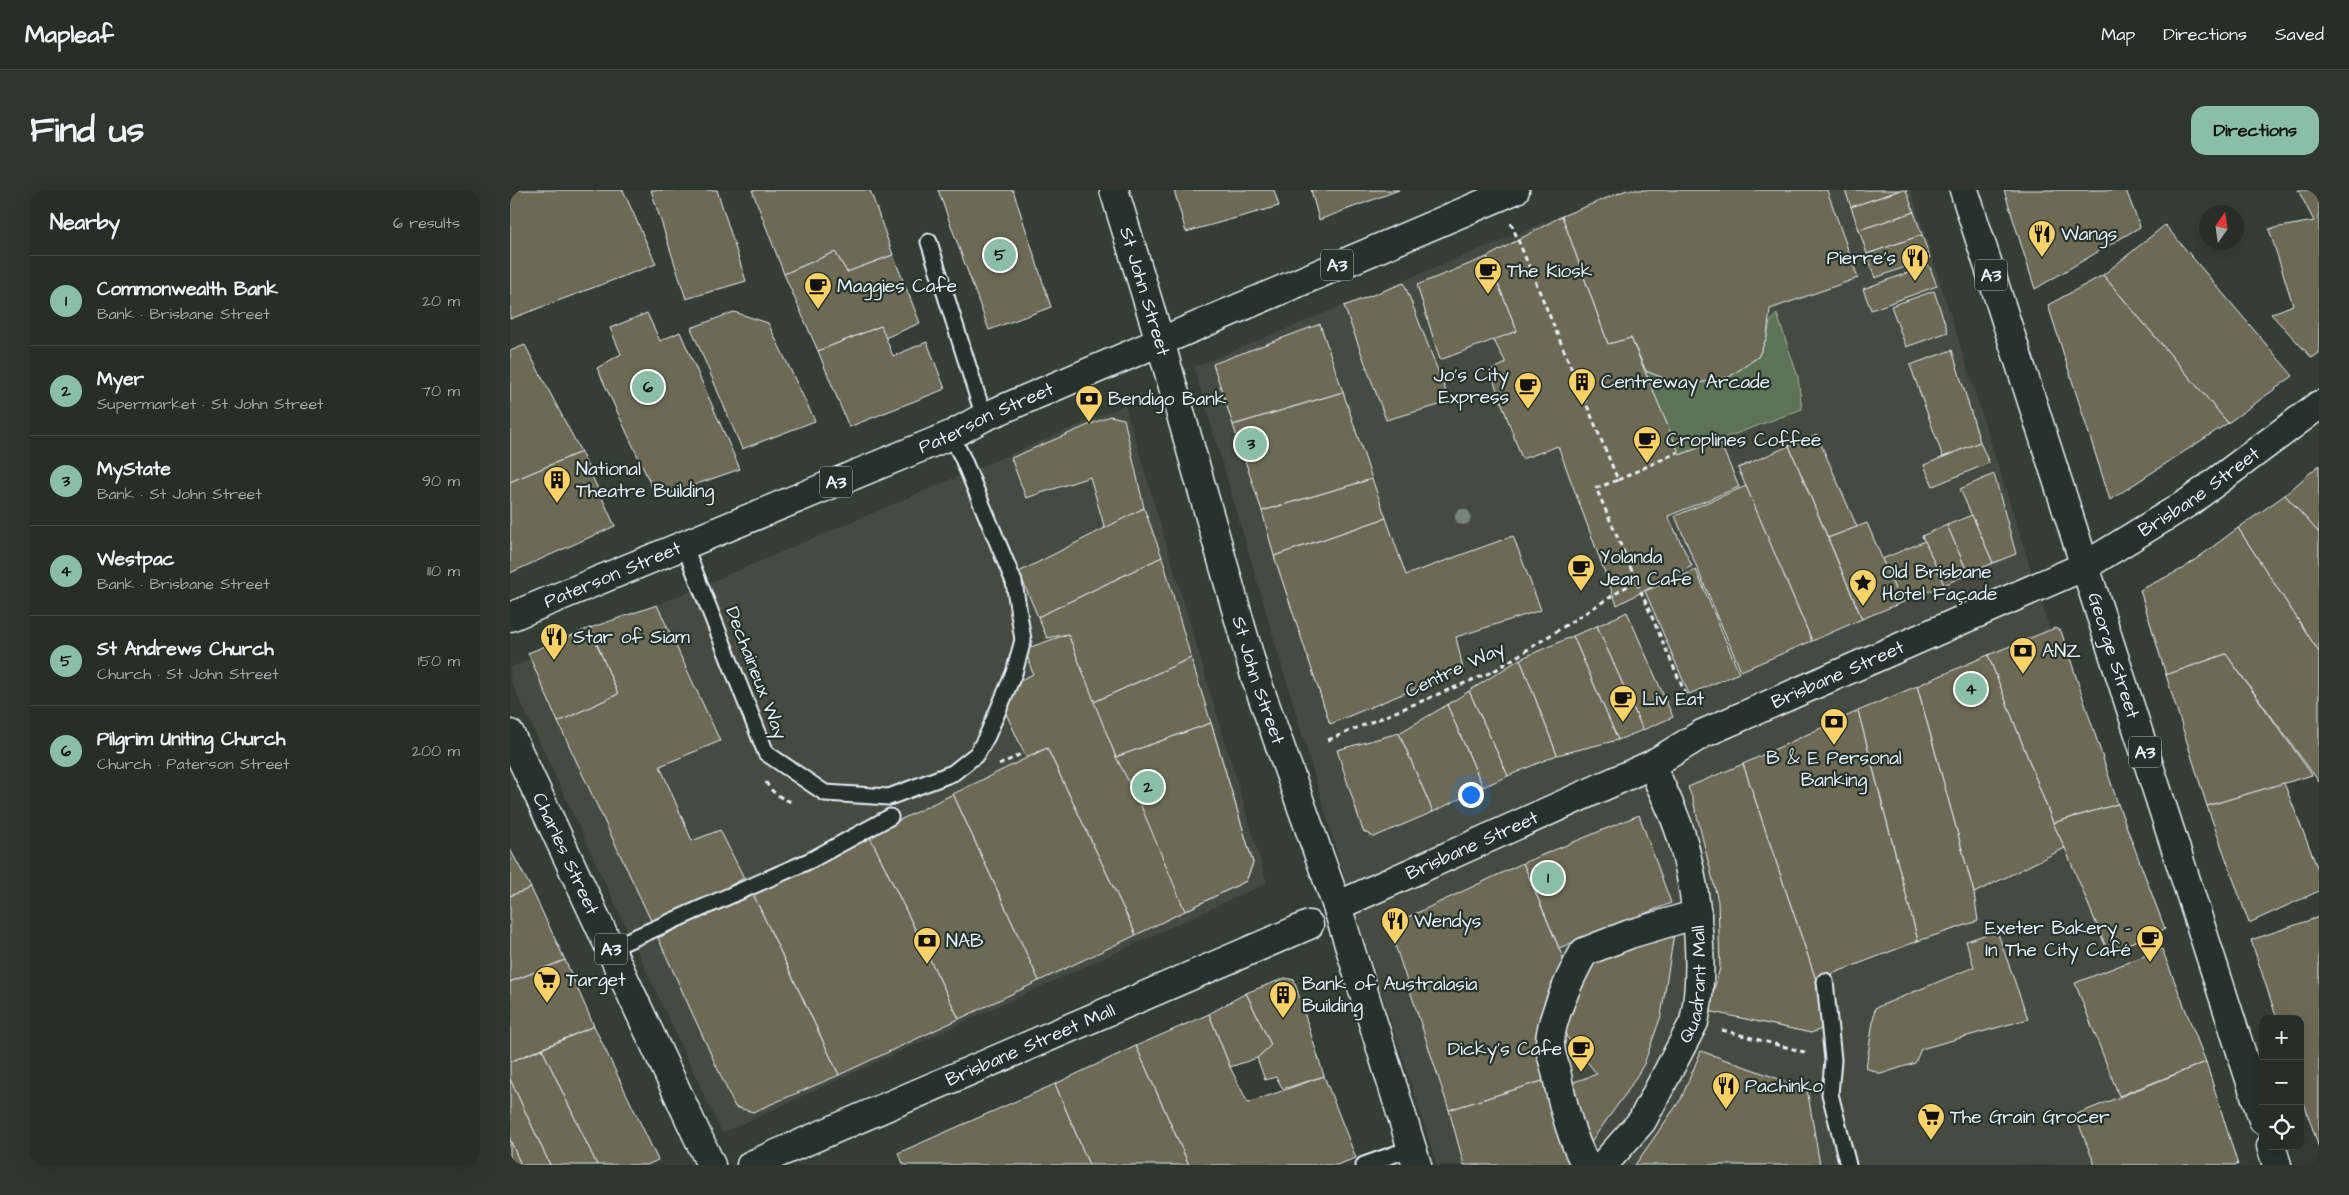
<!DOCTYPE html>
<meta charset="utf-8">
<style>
:root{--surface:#272e28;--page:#2f3630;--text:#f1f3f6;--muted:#a4a8a8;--line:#434a45;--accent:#8abfa5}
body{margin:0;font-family:"Architects Daughter",sans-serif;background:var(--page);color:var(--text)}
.controls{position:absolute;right:15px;bottom:15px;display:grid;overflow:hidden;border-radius:10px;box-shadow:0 5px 20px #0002}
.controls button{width:45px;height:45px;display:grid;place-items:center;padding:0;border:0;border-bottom:1px solid var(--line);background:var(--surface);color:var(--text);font:25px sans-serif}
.compass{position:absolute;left:1689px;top:15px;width:45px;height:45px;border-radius:50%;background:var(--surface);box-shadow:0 5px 20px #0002;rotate:13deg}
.you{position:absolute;left:960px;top:604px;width:18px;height:18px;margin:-12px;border:4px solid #fff;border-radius:50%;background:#1a73e8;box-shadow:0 0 0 8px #1a73e833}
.badge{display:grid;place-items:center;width:32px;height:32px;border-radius:50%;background:var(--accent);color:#111;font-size:16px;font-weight:700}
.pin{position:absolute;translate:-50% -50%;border:2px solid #fff;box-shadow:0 1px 5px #0006}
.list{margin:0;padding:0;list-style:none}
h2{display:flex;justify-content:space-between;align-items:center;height:65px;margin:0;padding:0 20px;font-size:21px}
h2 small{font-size:16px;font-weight:400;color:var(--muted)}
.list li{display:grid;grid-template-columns:32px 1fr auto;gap:15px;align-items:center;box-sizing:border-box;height:90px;padding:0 20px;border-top:1px solid var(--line)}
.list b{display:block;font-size:19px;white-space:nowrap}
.list p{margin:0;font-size:16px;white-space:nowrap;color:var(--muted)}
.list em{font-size:16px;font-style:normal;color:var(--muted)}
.icon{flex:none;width:28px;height:28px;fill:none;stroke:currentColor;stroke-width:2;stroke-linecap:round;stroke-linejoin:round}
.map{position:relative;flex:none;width:1809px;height:975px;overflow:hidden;border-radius:15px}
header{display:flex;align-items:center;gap:30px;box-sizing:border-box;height:70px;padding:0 25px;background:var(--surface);border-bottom:1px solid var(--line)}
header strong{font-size:24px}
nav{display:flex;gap:28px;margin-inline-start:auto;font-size:18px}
.intro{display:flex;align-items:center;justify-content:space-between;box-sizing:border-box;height:120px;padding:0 30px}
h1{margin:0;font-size:35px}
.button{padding:12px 22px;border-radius:15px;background:var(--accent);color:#111;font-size:18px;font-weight:700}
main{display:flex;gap:30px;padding:0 30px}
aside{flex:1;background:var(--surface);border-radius:15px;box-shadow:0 5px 20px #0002}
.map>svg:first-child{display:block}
.built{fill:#454b3f}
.green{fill:#5d7356;stroke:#a2b2a7}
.building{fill:#6c6955;stroke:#e8f1f8}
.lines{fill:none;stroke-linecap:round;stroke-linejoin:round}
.lane-casing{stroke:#e8f1f8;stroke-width:19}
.street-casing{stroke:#e8f1f8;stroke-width:31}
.highway-casing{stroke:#e8f1f8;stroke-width:31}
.path{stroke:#e8f1f8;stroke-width:3;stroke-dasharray:5 4;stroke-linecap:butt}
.lane{stroke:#26332d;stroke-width:15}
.street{stroke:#26332d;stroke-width:28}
.highway{stroke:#26332d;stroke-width:28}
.tree{fill:#78857c}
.labels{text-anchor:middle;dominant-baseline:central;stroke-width:4.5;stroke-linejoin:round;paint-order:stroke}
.shield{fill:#26332d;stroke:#aeb8bb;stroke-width:1}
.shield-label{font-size:18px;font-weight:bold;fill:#e8f1f8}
.poi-label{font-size:19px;fill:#e8f1f8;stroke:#26332d;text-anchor:start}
.street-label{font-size:19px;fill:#e8f1f8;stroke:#26332d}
</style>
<header>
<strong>Mapleaf</strong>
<nav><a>Map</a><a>Directions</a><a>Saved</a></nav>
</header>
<div class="intro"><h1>Find us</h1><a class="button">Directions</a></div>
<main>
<aside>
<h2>Nearby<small>6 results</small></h2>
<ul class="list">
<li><span class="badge">1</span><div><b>Commonwealth Bank</b><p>Bank · Brisbane Street</p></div><em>20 m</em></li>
<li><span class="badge">2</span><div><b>Myer</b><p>Supermarket · St John Street</p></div><em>70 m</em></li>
<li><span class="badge">3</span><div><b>MyState</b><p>Bank · St John Street</p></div><em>90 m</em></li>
<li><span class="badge">4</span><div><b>Westpac</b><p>Bank · Brisbane Street</p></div><em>110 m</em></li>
<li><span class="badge">5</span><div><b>St Andrews Church</b><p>Church · St John Street</p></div><em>150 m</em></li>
<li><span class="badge">6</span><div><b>Pilgrim Uniting Church</b><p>Church · Paterson Street</p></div><em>200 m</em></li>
</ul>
</aside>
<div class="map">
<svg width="1809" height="975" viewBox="0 0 1809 975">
<rect width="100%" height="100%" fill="#343e35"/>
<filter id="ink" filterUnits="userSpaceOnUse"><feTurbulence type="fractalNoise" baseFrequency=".02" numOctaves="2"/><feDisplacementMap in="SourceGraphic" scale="10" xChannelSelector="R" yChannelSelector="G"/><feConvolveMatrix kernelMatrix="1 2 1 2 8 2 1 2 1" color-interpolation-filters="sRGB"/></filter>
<g filter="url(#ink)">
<!-- built -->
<g class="built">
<path d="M1113,0H1401L1540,440L1718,975H927L832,680L684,177Z"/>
<path d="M615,215L757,693L212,943L0,489V478Z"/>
</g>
<!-- green -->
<path class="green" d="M1267,124L1288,187L1292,219L1170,265L1138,196L1136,181L1173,196L1219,187L1248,167L1257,147L1260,132Z"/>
<!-- building -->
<g class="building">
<path d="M0,0H113L146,74L0,129Z"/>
<path d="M141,0H207L236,91L176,109Z"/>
<path d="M242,0H360L383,65L337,82L325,62L274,84Z"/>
<path d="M428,0H503L541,117L479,140Z"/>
<path d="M664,0H764L769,16L676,42Z"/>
<path d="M801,0H889L809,30Z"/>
<path d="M1117,0H1317L1348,88L1260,119L1257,147L1248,167L1219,187L1173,196L1136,181L1121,148L1098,154L1052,26Z"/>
<path d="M1335,0H1391L1341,17Z"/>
<path d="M1391,0H1396L1404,22L1349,40L1341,17Z"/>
<path d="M1494,0H1616L1630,37L1525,99Z"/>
<path d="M1788,0H1809V163L1802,168L1761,124L1783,115L1759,39L1804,31Z"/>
<path d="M1404,22L1412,45L1357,64L1349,40Z"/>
<path d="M1052,26L1098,154L1121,148L1170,265L1209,250L1229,297L1158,326L1182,376L1107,415L1048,256L1012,269L980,181L996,173L983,149L1007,141L977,67Z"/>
<path d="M1655,35L1783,186L1718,233L1593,85Z"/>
<path d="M1412,45L1420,68L1365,88L1357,64Z"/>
<path d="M325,62L337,82L383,65L410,133L375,148L371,136L308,161L274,84Z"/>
<path d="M977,67L1007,141L930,170L907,95Z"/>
<path d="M1419,75L1427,96L1361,120L1353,99Z"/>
<path d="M1593,85L1718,233L1600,310L1538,115Z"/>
<path d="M894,93L940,212L876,230L834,116Z"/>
<path d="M1424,101L1438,142L1396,157L1381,116Z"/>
<path d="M224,122L258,133L305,231L232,259L181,138Z"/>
<path d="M137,123L150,151L170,142L230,279L147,308L87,178L111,164L100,138Z"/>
<path d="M810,134L833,202L723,235L703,174Z"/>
<path d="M371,136L383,166L417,152L435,199L339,237L308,161Z"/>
<path d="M15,155L71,262L0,292V161Z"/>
<path d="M1442,160L1470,252L1433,267L1400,175Z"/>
<path d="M833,202L862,289L752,321L723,235Z"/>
<path d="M600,226L614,229L634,318L595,339L580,287L516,308L501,268Z"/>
<path d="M1307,245L1347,337L1318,348L1279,256Z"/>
<path d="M1470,252L1479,273L1423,296L1414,275Z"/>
<path d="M1279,256L1352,429L1302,451L1228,278Z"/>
<path d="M71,262L105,336L0,383V292Z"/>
<path d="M1809,275V343L1775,305Z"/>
<path d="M1484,284L1506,364L1483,373L1450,299Z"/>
<path d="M862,289L876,328L764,366L752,321Z"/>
<path d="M1236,296L1302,451L1231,481L1165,326Z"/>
<path d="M1775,305L1809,343V462L1728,338Z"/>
<path d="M634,318L652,367L528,427L509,382Z"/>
<path d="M1462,325L1483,373L1458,384L1437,335Z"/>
<path d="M876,328L896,385L1003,346L1031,420L946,447L953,479L820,534L764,366Z"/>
<path d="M1357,333L1391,413L1352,429L1318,348Z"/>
<path d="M1437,335L1458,384L1434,395L1412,346Z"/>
<path d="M1728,338L1809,462V592L1716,464L1656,485L1630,400L1674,378Z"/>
<path d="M1415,351L1434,395L1391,413L1372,369Z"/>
<path d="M652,367L681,468L584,512L558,444L537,448L528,427Z"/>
<path d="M1186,380L1229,483L1179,504L1135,401Z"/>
<path d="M147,415L210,551L150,576L182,651L210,640L234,688L144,737L48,532L108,504L80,438Z"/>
<path d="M1117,422L1163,527L1133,540L1087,436Z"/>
<path d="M1087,436L1133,540L1108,550L1063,446Z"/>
<path d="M80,438L108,504L48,532L18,463Z"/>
<path d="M1545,438L1551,441L1608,614L1543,633L1478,465Z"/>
<path d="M558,444L606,567L701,533L743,673L736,691L626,745L537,558L516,567L494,519L503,494L523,484L515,459Z"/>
<path d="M1063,446L1108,550L1047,565L1010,469Z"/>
<path d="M1716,464L1802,585L1697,616L1656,485Z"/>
<path d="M1478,465L1543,633L1555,658L1464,703L1407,496Z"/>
<path d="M681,468L701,533L606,567L584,512Z"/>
<path d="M1010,469L1047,565L998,586L959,501Z"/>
<path d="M1407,496L1464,703L1468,731L1408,751L1348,521Z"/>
<path d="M959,501L998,586L973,597L937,515Z"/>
<path d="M937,515L973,597L923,622L889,543Z"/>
<path d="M1348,521L1408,751L1306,790L1233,574Z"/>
<path d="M701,533L743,673L736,691L675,721L631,616L606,567Z"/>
<path d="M889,543L923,622L864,647L853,641L827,560Z"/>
<path d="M537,558L626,745L529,791L443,604Z"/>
<path d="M1233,574L1306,790L1314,838L1301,843L1198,821L1210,778L1208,711L1183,610L1178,597Z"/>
<path d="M1774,593L1809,682V701L1739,733L1697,616Z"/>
<path d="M443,604L529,791L449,829L359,645Z"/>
<path d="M1608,614L1655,739L1598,762L1555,658L1543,633Z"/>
<path d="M1129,625L1161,713L1049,758L1013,673Z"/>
<path d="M359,645L449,829L329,885L242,702Z"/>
<path d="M0,659L21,698L0,706Z"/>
<path d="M1013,673L1056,775L1042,888L939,920L879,736Z"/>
<path d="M21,698L55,770L0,792V706Z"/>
<path d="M242,702L329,885L243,922L225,917L148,748Z"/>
<path d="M1809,727V958L1790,901V829H1767L1741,750Z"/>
<path d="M1487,741L1518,829L1411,859L1405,873L1371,884L1356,878L1365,818L1464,777L1456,751Z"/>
<path d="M1164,744L1151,826L1134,874L1117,902L1080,953L1058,894L1087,884L1052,841L1082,767Z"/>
<path d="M1652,759L1696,872L1609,906L1565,793Z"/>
<path d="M55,770L84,836L0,872V792Z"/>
<path d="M775,788L784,790L814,886L773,899L766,887L755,890L747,868L761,855L736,803Z"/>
<path d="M736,803L761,855L747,868L720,877L699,824Z"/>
<path d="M699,824L720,877L738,913L814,886L846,968L827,975H679L626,856Z"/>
<path d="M84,836L148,970L137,975H87L32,859Z"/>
<path d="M626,856L679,975H579L545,894Z"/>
<path d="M32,859L87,975H40L0,889V872Z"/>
<path d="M1191,861L1297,899L1310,975H1125L1171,909Z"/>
<path d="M1696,872L1728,975H1585L1565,925Z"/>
<path d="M1042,888L1066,975H954L939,920Z"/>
<path d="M0,889L40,975H11L0,950Z"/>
<path d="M545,894L579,975H394L388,963Z"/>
<path d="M0,950L11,975H0Z"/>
</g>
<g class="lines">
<defs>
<g id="lane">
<path d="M419,52L474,227"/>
<path d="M174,355L256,563L315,603L379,607L443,583L467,564L477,546L504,483L513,450L504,392L453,269L441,245"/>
<path d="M101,758L301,670L380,627"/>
<path d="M1315,791L1323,870L1320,904L1338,975"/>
<path d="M854,975L902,958"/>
</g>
<g id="street">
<path id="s1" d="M604,0L650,151L745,486L827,716L907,975"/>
<path id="s2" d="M827,716L1143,574L1192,544L1575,376"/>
<path id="s3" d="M241,975L799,735"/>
<path d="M1076,975C1060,946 1052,913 1046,881C1044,872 1040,863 1040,855C1039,831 1062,783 1074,762L1120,744L1187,724"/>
<path id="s4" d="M1093,975L1132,931L1184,832C1195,783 1188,709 1175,660C1170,637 1159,614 1149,592"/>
</g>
<g id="highway">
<path id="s5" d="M1454,0L1753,930"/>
<path id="s6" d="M1575,376L1679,312L1809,215"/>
<path id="s7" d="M0,427L441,245L474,227L1005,0"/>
<path id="s8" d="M0,544L201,975"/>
<path d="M1761,956L1767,975"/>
</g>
</defs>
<!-- lane casing -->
<use href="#lane" class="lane-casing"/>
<!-- street casing -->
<use href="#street" class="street-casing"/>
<!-- highway casing -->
<use href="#highway" class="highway-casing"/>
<!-- path -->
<g class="path">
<path d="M1001,33L1108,290L1086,298L1181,517"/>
<path d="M1108,290L1168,262"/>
<path d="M818,550L984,481L1127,390"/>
<path d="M489,575L511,564"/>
<path d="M256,592C261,603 273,609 284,613"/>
<path d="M1212,840L1298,863"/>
</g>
<!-- lane -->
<use href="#lane" class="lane"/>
<!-- street -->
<use href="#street" class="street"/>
<!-- highway -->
<use href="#highway" class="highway"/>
</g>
<!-- trees -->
<circle class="tree" cx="953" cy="327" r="8"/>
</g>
<!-- icons -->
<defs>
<symbol id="restaurant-pin" viewBox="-11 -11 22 30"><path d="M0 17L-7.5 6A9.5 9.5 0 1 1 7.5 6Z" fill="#ffd166" stroke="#26332d"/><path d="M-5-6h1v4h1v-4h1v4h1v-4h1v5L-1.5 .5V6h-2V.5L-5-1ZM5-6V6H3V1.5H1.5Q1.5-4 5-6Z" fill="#111"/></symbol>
<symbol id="cafe-pin" viewBox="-11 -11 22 30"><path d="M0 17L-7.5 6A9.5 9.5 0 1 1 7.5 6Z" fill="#ffd166" stroke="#26332d"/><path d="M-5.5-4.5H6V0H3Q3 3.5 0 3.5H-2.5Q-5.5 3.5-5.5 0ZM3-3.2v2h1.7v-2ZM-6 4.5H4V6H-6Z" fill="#111"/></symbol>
<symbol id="building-pin" viewBox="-11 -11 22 30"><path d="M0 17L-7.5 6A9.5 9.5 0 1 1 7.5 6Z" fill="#ffd166" stroke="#26332d"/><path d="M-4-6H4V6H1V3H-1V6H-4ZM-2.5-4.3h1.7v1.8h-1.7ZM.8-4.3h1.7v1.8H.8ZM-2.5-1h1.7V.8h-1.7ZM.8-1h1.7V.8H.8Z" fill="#111"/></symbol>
<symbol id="bank-pin" viewBox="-11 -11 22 30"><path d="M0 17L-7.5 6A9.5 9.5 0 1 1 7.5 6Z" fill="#ffd166" stroke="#26332d"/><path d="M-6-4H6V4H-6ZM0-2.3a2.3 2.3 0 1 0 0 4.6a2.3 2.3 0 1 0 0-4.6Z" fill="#111"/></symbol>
<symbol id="sight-pin" viewBox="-11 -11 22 30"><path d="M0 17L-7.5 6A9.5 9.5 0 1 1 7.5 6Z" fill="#ffd166" stroke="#26332d"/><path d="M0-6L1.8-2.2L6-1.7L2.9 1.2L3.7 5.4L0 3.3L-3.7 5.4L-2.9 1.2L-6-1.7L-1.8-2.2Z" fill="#111"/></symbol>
<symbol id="supermarket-pin" viewBox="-11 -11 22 30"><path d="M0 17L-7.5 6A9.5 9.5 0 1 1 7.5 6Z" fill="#ffd166" stroke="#26332d"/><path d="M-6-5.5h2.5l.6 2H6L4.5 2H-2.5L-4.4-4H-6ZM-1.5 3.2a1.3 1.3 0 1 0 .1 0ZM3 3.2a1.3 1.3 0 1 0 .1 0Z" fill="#111"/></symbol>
</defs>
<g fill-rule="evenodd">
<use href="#restaurant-pin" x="1516" y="28" width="32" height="43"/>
<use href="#restaurant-pin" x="1389" y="52" width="32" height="43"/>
<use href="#cafe-pin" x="962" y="65" width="32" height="43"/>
<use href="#cafe-pin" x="292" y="80" width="32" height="43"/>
<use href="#building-pin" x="1056" y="176" width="32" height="43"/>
<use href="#cafe-pin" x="1002" y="180" width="32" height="43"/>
<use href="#bank-pin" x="563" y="193" width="32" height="43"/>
<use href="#cafe-pin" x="1121" y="234" width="32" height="43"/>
<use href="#building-pin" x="31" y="274" width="32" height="43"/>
<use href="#cafe-pin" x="1055" y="362" width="32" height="43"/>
<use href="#sight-pin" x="1337" y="377" width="32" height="43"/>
<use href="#restaurant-pin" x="28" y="431" width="32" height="43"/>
<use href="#bank-pin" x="1497" y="445" width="32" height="43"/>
<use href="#cafe-pin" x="1097" y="493" width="32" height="43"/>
<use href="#bank-pin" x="1308" y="516" width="32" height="43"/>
<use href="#restaurant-pin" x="869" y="715" width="32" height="43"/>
<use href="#cafe-pin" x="1624" y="733" width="32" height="43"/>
<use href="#bank-pin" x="401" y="735" width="32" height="43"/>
<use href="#supermarket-pin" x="21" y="774" width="32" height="43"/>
<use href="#building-pin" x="757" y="789" width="32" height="43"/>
<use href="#cafe-pin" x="1055" y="843" width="32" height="43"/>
<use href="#restaurant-pin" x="1200" y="880" width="32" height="43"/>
<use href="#supermarket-pin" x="1405" y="911" width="32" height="43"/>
</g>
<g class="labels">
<!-- shield labels -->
<g class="shield">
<rect x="811" y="59.5" width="32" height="31" rx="4"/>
<rect x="1465" y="69.5" width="32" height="31" rx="4"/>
<rect x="310" y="276.5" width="32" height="31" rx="4"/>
<rect x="1619" y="546.5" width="32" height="31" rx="4"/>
<rect x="85" y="743.5" width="32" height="31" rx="4"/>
</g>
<g class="shield-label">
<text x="827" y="75">A3</text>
<text x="1481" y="85">A3</text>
<text x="326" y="292">A3</text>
<text x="1635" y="562">A3</text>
<text x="101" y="759">A3</text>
</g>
<!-- poi labels -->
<g class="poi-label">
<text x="1551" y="44">Wangs</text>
<text x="1386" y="68" text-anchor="end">Pierre’s</text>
<text x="997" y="81">The Kiosk</text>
<text x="327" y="96">Maggies Cafe</text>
<text x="999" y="185" text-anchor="end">Jo's City<tspan x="999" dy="22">Express</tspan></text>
<text x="1091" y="192">Centreway Arcade</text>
<text x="598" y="209">Bendigo Bank</text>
<text x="1156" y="250">Croplines Coffee</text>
<text x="66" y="279">National<tspan x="66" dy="22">Theatre Building</tspan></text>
<text x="1090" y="367">Yolanda<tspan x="1090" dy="22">Jean Cafe</tspan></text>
<text x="1372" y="382">Old Brisbane<tspan x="1372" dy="22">Hotel Façade</tspan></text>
<text x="63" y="447">Star of Siam</text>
<text x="1532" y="461">ANZ</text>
<text x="1132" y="509">Liv Eat</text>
<text x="1324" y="568" text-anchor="middle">B &amp; E Personal<tspan x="1324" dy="22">Banking</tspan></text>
<text x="904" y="731">Wendys</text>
<text x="1621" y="738" text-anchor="end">Exeter Bakery -<tspan x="1621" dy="22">In The City Café</tspan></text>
<text x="436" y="751">NAB</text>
<text x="56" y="790">Target</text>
<text x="792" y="794">Bank of Australasia<tspan x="792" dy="22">Building</tspan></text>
<text x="1052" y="859" text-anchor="end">Dicky's Cafe</text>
<text x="1235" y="896">Pachinko</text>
<text x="1440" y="927">The Grain Grocer</text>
</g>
<!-- street labels -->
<g class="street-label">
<text stroke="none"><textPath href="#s1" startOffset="106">St John Street</textPath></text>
<text stroke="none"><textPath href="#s7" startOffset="516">Paterson Street</textPath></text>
<text stroke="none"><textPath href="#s6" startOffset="136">Brisbane Street</textPath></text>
<text stroke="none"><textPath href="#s7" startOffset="111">Paterson Street</textPath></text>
<text stroke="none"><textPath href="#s5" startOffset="489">George Street</textPath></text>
<text transform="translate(945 480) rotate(-25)">Centre Way</text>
<text transform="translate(246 483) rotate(69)">Dechaineux Way</text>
<text stroke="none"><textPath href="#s2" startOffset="552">Brisbane Street</textPath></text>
<text stroke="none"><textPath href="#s1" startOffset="511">St John Street</textPath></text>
<text stroke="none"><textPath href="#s2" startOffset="148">Brisbane Street</textPath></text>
<text stroke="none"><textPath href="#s8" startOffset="132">Charles Street</textPath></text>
<text stroke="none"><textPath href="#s4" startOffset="208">Quadrant Mall</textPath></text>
<text stroke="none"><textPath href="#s3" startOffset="304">Brisbane Street Mall</textPath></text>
</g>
</g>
</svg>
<div class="controls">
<button>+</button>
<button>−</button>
<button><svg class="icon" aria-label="locate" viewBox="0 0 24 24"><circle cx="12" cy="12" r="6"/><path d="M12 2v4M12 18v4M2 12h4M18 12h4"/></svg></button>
</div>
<svg class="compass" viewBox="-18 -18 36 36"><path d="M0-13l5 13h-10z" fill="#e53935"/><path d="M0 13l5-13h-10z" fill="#a4a8a8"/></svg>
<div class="you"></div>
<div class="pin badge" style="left:1038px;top:688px">1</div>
<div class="pin badge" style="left:638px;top:597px">2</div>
<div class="pin badge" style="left:741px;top:254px">3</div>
<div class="pin badge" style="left:1461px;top:499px">4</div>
<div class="pin badge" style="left:490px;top:65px">5</div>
<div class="pin badge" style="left:138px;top:197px">6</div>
</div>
</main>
